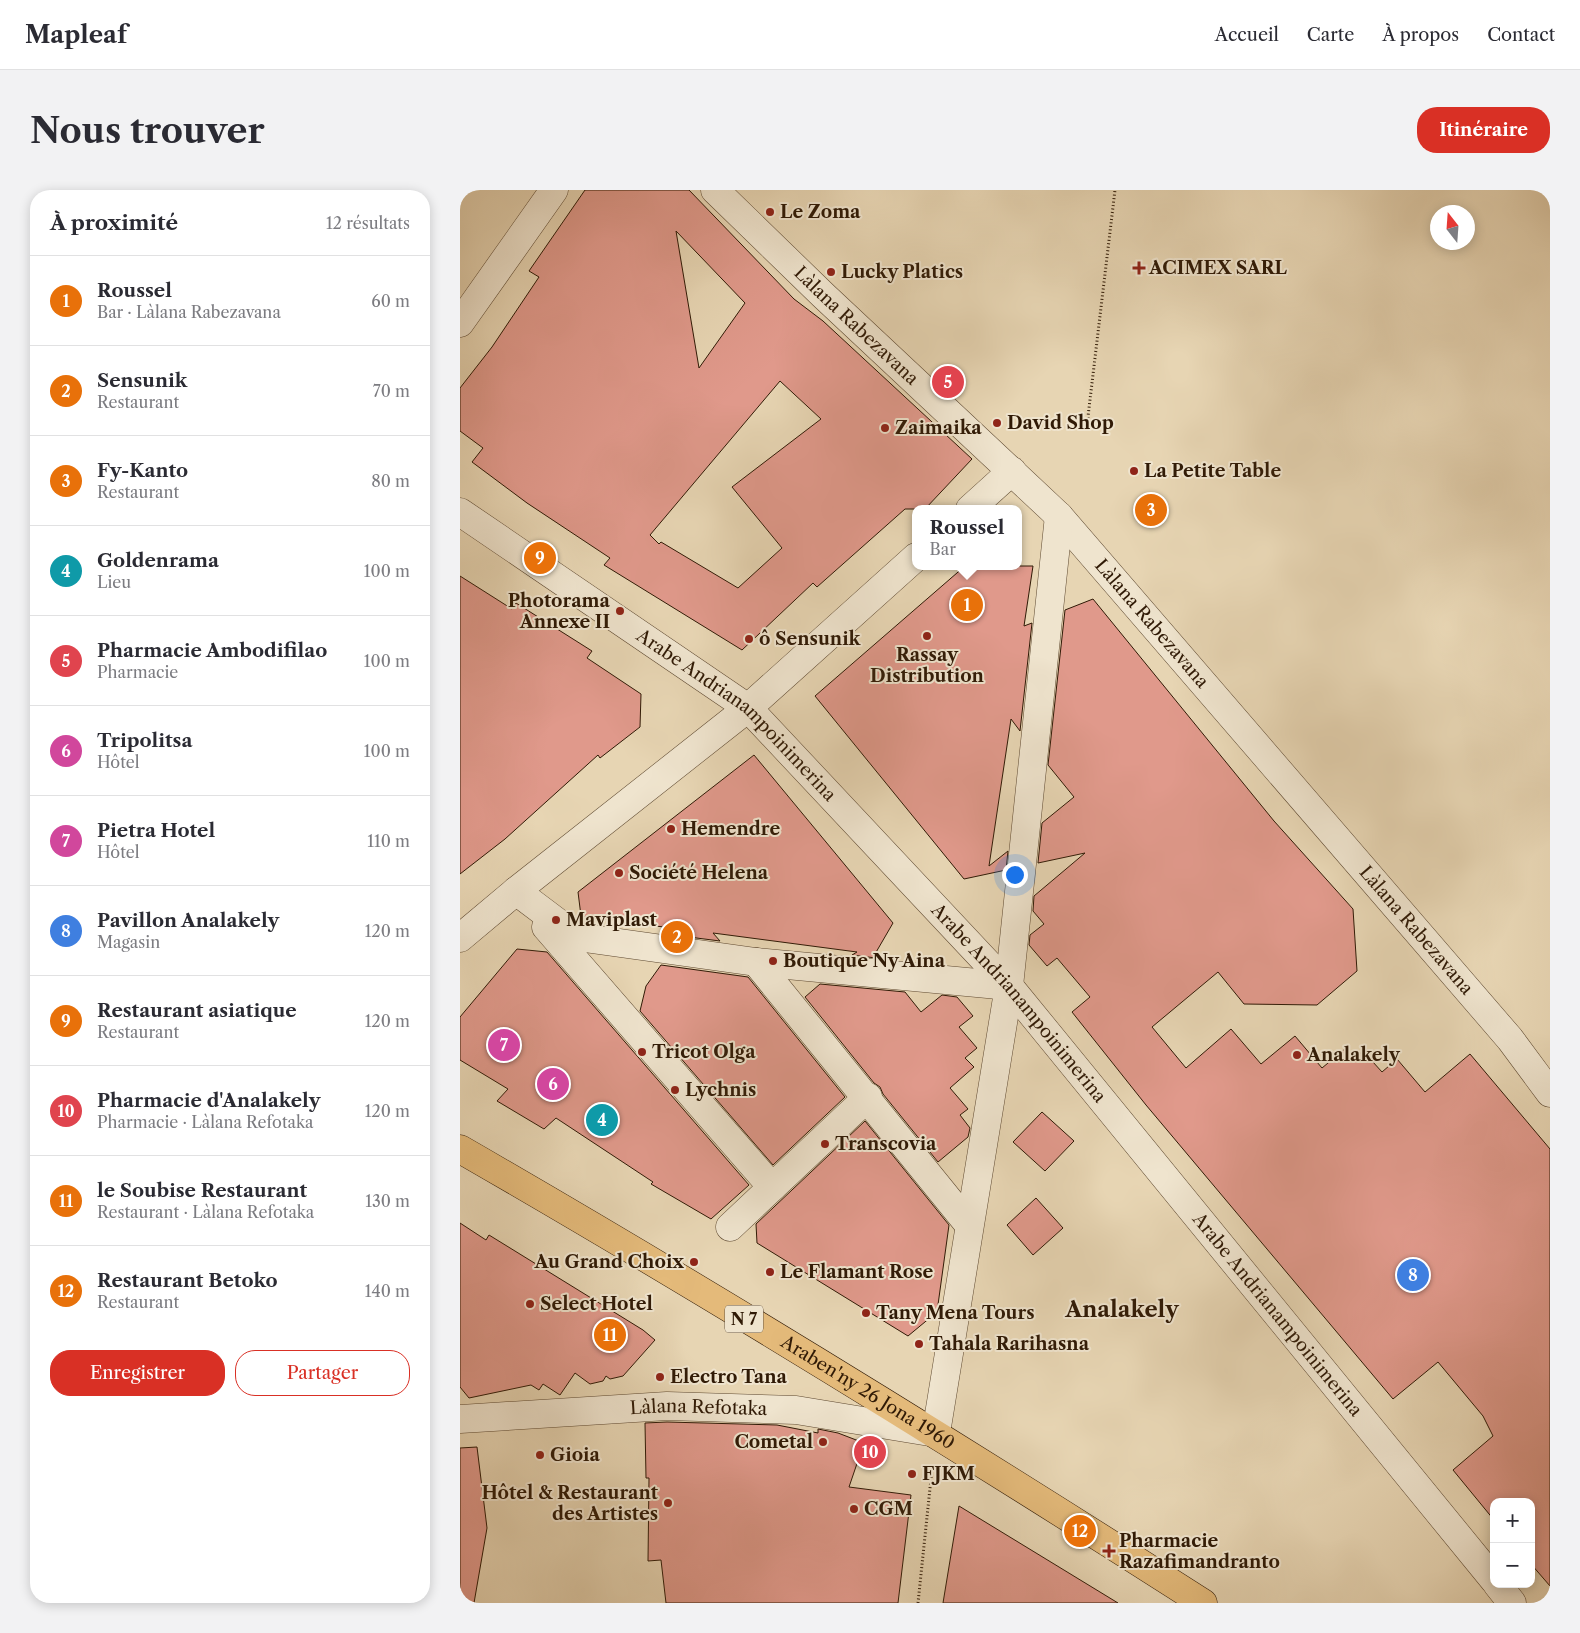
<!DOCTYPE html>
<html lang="fr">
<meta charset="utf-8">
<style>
:root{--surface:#fff;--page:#f2f2f3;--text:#2b2b33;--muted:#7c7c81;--line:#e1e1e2;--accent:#d93025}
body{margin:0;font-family:"Libre Caslon Text",serif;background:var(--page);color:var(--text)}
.controls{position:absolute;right:15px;bottom:15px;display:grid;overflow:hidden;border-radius:10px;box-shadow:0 2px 12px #0003}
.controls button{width:45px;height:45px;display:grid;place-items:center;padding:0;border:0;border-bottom:1px solid var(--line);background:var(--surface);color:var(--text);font:25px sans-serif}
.compass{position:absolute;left:970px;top:15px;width:45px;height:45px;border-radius:50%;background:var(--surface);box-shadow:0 2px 12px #0003;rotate:343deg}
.you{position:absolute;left:554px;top:684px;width:18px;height:18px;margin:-12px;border:4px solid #fff;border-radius:50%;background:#1a73e8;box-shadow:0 0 0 8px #1a73e833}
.badge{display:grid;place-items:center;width:32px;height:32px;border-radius:50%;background:var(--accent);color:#fff;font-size:16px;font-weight:700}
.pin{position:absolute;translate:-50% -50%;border:2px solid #fff;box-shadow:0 1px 5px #0006}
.popup{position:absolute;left:452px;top:315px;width:110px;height:65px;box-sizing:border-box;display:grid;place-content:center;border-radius:10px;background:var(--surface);filter:drop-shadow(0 1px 4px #0005);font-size:16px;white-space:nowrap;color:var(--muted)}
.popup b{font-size:19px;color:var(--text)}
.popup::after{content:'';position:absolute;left:50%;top:100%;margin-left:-10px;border:10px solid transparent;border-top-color:var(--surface)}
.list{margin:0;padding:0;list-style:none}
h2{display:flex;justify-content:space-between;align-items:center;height:65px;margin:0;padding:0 20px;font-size:21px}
h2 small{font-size:16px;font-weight:400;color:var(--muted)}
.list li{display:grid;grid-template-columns:32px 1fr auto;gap:15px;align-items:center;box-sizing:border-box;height:90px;padding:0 20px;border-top:1px solid var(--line)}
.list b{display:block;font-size:19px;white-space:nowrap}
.list p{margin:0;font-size:16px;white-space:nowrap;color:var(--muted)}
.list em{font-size:16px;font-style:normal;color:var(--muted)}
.actions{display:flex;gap:10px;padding:15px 20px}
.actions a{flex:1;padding:11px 0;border:1px solid var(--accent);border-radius:20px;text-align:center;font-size:18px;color:var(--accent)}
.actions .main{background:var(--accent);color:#fff}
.map{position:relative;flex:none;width:1090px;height:1413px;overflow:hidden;border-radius:20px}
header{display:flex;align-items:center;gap:30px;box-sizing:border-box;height:70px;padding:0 25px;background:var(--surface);border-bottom:1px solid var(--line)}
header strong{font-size:24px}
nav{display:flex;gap:28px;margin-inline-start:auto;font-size:18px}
.intro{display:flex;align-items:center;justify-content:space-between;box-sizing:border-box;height:120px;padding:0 30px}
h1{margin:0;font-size:35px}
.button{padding:12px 22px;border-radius:20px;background:var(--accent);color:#fff;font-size:18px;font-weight:700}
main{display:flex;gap:30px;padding:0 30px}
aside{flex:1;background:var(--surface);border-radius:20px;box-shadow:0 2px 12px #0003}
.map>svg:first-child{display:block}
.building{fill:#e0998b;stroke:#301a06;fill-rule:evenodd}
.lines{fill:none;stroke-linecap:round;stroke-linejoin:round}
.minor-casing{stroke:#5e4931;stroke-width:29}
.major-casing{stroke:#301a06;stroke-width:29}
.path{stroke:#301a06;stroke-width:3;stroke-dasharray:1 2.5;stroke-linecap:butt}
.minor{stroke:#efe4ce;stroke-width:28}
.major{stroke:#e4ba7a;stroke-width:28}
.poi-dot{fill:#8f2418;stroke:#efe4ce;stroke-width:2}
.labels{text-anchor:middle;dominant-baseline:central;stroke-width:4;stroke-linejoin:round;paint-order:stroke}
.shield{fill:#efe4ce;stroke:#695742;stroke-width:1}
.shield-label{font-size:16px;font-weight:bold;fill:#301a06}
.poi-label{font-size:18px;font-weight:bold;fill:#301a06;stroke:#efe4ce;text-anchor:start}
.street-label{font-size:18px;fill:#301a06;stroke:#efe4ce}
.district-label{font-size:22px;font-weight:bold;fill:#301a06;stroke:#efe4ce}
</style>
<header>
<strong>Mapleaf</strong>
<nav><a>Accueil</a><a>Carte</a><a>À propos</a><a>Contact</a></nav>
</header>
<div class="intro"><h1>Nous trouver</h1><a class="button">Itinéraire</a></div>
<main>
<aside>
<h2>À proximité<small>12 résultats</small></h2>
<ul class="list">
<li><span class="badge" style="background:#e8710a">1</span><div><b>Roussel</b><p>Bar · Làlana Rabezavana</p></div><em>60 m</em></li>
<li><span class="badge" style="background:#e8710a">2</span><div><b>Sensunik</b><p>Restaurant</p></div><em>70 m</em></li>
<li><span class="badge" style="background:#e8710a">3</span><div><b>Fy-Kanto</b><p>Restaurant</p></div><em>80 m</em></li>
<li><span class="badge" style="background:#0f9aa8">4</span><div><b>Goldenrama</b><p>Lieu</p></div><em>100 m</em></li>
<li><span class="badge" style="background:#e0444e">5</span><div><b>Pharmacie Ambodifilao</b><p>Pharmacie</p></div><em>100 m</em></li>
<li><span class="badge" style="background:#d1479c">6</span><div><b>Tripolitsa</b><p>Hôtel</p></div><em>100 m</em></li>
<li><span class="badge" style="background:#d1479c">7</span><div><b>Pietra Hotel</b><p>Hôtel</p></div><em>110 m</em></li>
<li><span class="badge" style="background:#3f7fe0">8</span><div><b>Pavillon Analakely</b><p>Magasin</p></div><em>120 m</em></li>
<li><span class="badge" style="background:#e8710a">9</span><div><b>Restaurant asiatique</b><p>Restaurant</p></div><em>120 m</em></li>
<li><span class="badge" style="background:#e0444e">10</span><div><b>Pharmacie d'Analakely</b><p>Pharmacie · Làlana Refotaka</p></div><em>120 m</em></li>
<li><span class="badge" style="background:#e8710a">11</span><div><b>le Soubise Restaurant</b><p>Restaurant · Làlana Refotaka</p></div><em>130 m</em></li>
<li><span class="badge" style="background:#e8710a">12</span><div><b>Restaurant Betoko</b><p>Restaurant</p></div><em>140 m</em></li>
</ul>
<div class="actions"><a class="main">Enregistrer</a><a>Partager</a></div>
</aside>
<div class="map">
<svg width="1090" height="1413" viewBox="0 0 1090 1413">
<rect width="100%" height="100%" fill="#e7d5b3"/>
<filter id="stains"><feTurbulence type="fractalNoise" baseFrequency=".004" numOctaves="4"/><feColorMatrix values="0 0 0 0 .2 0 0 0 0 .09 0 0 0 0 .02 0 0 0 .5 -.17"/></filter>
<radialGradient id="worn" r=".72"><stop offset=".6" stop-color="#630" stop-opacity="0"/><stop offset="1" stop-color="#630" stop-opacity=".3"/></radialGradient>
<!-- building -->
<g class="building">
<path d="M125,0H229L334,109L363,131L512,269L465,319H445L357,397L353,393L282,460L144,375L150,368L67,313L12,272L23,258L0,241V198L32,157L79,87L69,81ZM216,41L285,113L239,178ZM320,191L361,229L272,297L322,358L278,398L201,352L199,354L190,345Z"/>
<path d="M505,376H573L564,436L572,433L560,541L551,529L529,676L548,661L546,680L504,689L355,506Z"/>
<path d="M0,386L52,419L56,413L132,461L127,468L181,504L180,537L140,568L138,565L45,649L0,684Z"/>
<path d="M633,409L814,631L893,719L897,781L857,815L784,814L758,782L692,837L726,878L771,839L801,874L835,846L862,878L886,858L895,868L903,861L922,882L937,869L965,902L1010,864L1090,959V1396L1071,1374V1312H1034V1330L993,1280L1033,1246L1023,1226L978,1172L933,1209L686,915L612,822L630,807L597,768L587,776L569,755L570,745L584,734L573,721L574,706L625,663L578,673L582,633L614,607L588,575L605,420Z"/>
<path d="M294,565L433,733L415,764H413L416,768L392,765L397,762L253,743L260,751L221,746L226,740L121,726L118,702Z"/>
<path d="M57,759L87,762L289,995L251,1029L191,994L193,992L96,928L84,939L37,911L48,899L0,870V827Z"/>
<path d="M201,775L288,787L385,907L313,975L180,821L186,796Z"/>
<path d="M360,794L445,802L461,822L482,805L497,807L513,826L499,837L517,858L505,868L514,877L490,898L508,919L500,925L510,938L508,947L478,972L423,904L420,897L414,893L345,807Z"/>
<path d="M582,922L614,951L585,981L553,952Z"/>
<path d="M405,931L489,1035L477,1122L448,1146L297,1053L296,1034Z"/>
<path d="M576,1008L603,1038L573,1065L547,1035Z"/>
<path d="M0,1033L26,1050L29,1045L183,1140L195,1150L163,1186L150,1189L146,1186L143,1191L130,1194L115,1183L100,1205L83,1194L79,1200L71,1195L9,1208L0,1197Z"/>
<path d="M207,1232L317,1235L358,1243V1239L378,1243L404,1253L389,1297L451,1305L438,1413H206L201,1370L188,1371L189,1288H186L185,1233Z"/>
<path d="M17,1257L27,1338L14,1413H12L0,1412V1258Z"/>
<path d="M499,1316L658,1413H483Z"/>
</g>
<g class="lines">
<defs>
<g id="minor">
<path id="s1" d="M255,0L363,105L599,326L1050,849L1090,903"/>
<path d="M0,133L94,0"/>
<path d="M510,319L552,281"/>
<path id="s2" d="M0,322L288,518L549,796L1034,1390"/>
<path d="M56,701L117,747L296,772L549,796"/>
<path d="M86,737L312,997"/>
<path d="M0,748L56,701L288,518L456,367"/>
<path d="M296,772L509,1035"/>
<path d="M270,1037L408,907"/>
<path id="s3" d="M0,1229L207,1216L336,1220L476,1243L549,796L599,326"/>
<path d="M1037,1394L1052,1413"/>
</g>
<g id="major">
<path id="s4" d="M0,959C252,1104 499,1257 743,1413"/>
</g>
</defs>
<!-- minor casing -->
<use href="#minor" class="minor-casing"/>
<!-- major casing -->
<use href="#major" class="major-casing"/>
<!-- path -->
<g class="path">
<path d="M627,235L655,0"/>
<path d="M458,1413L472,1279"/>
</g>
<!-- minor -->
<use href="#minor" class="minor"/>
<!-- major -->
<use href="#major" class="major"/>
</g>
<!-- markers -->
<g class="poi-dot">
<circle cx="310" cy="22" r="5"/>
<path d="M676.5 70.5h5v5h5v5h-5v5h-5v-5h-5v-5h5z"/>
<circle cx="371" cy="82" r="5"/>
<circle cx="537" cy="233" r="5"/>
<circle cx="425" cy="238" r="5"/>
<circle cx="674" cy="281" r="5"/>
<circle cx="160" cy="421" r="5"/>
<circle cx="467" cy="446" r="5"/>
<circle cx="289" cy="449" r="5"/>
<circle cx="211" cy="639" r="5"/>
<circle cx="159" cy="683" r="5"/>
<circle cx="96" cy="730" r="5"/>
<circle cx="313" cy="771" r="5"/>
<circle cx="182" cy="862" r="5"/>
<circle cx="837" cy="865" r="5"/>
<circle cx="215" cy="900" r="5"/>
<circle cx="365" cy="954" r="5"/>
<circle cx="234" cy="1072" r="5"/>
<circle cx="310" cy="1082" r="5"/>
<circle cx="70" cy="1114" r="5"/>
<circle cx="406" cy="1123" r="5"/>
<circle cx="459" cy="1154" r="5"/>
<circle cx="200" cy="1187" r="5"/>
<circle cx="363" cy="1252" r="5"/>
<circle cx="80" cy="1265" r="5"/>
<circle cx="452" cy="1284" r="5"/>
<circle cx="208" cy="1313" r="5"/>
<circle cx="394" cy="1319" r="5"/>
<path d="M646.5 1353.5h5v5h5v5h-5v5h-5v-5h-5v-5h5z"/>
</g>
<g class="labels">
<!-- shield labels -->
<rect class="shield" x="265" y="1115.5" width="38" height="27" rx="4"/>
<g class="shield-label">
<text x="284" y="1129">N 7</text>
</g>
<!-- poi labels -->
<g class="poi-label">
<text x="320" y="22">Le Zoma</text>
<text x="689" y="78">ACIMEX SARL</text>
<text x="381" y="82">Lucky Platics</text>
<text x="547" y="233">David Shop</text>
<text x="435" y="238">Zaimaika</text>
<text x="684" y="281">La Petite Table</text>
<text x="150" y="411" text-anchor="end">Photorama<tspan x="150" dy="21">Annexe II</tspan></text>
<text x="299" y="449">ô Sensunik</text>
<text x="467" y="465" text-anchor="middle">Rassay<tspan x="467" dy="21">Distribution</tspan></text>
<text x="221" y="639">Hemendre</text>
<text x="169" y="683">Société Helena</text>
<text x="106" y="730">Maviplast</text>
<text x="323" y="771">Boutique Ny Aina</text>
<text x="192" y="862">Tricot Olga</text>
<text x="847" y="865">Analakely</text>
<text x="225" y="900">Lychnis</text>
<text x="375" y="954">Transcovia</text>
<text x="224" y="1072" text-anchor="end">Au Grand Choix</text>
<text x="320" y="1082">Le Flamant Rose</text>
<text x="80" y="1114">Select Hotel</text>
<text x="416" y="1123">Tany Mena Tours</text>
<text x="469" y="1154">Tahala Rarihasna</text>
<text x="210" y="1187">Electro Tana</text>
<text x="353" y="1252" text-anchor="end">Cometal</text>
<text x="90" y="1265">Gioia</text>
<text x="462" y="1284">FJKM</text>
<text x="198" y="1303" text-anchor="end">Hôtel &amp; Restaurant<tspan x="198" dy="21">des Artistes</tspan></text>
<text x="404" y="1319">CGM</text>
<text x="659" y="1351">Pharmacie<tspan x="659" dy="21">Razafimandranto</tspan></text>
</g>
<!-- street labels -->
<g class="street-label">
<text stroke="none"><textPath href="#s1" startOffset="196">Làlana Rabezavana</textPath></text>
<text stroke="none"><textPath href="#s1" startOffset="616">Làlana Rabezavana</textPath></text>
<text stroke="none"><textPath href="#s2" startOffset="344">Arabe Andrianampoinimerina</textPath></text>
<text stroke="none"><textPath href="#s1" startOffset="1021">Làlana Rabezavana</textPath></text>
<text stroke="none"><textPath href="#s2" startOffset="749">Arabe Andrianampoinimerina</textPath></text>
<text stroke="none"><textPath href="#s2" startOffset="1154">Arabe Andrianampoinimerina</textPath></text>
<text stroke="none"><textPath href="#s4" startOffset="475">Araben'ny 26 Jona 1960</textPath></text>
<text stroke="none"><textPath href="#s3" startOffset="239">Làlana Refotaka</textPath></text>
</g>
<!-- district labels -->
<g class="district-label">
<text x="662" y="1119">Analakely</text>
</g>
</g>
<rect width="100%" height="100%" filter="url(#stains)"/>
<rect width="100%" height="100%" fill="url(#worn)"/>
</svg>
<div class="controls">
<button>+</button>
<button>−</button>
</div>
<svg class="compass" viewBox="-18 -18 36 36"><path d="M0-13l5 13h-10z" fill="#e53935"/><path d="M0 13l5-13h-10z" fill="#7c7c81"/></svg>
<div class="you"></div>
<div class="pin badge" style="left:507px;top:415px;background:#e8710a">1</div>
<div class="popup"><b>Roussel</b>Bar</div>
<div class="pin badge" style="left:217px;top:747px;background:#e8710a">2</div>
<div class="pin badge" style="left:691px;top:320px;background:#e8710a">3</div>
<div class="pin badge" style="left:142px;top:930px;background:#0f9aa8">4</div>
<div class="pin badge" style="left:488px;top:192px;background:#e0444e">5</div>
<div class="pin badge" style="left:93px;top:894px;background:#d1479c">6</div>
<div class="pin badge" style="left:44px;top:855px;background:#d1479c">7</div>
<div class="pin badge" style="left:953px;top:1085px;background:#3f7fe0">8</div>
<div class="pin badge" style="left:80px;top:368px;background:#e8710a">9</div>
<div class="pin badge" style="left:410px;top:1262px;background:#e0444e">10</div>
<div class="pin badge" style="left:150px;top:1145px;background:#e8710a">11</div>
<div class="pin badge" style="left:620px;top:1341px;background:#e8710a">12</div>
</div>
</main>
